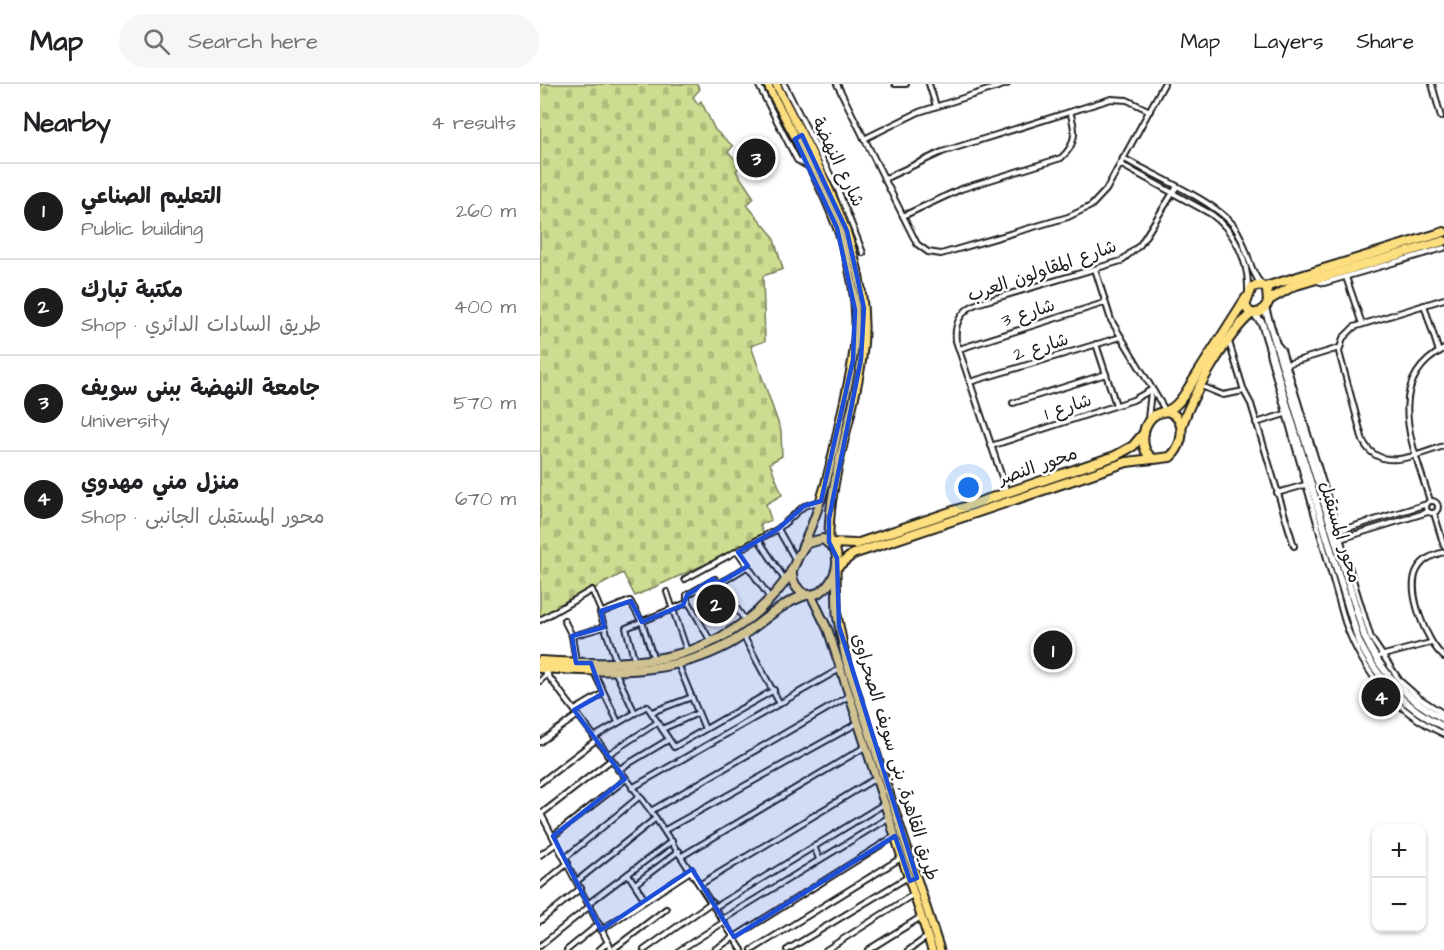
<!DOCTYPE html>
<meta charset="utf-8">
<style>
:root{--surface:#fff;--page:#f6f6f6;--text:#202124;--muted:#757577;--line:#e0e0e0;--accent:#1c1c1c}
body{margin:0;font-family:"Architects Daughter","Playpen Sans Arabic",sans-serif;background:var(--page);color:var(--text)}
.controls{position:absolute;right:18px;bottom:18px;display:grid;overflow:hidden;border-radius:12px;box-shadow:0 2px 4px #0004}
.controls button{width:54px;height:54px;display:grid;place-items:center;padding:0;border:0;border-bottom:2px solid var(--line);background:var(--surface);color:var(--text);font:30px sans-serif}
.you{position:absolute;left:429px;top:404px;width:21px;height:21px;margin:-15px;border:4px solid #fff;border-radius:50%;background:#1a73e8;box-shadow:0 0 0 9px #1a73e833}
.badge{display:grid;place-items:center;width:39px;height:39px;border-radius:50%;background:var(--accent);color:#fff;font-size:20px;font-weight:700}
.pin{position:absolute;translate:-50% -50%;border:3px solid #fff;box-shadow:0 2px 6px #0006}
.list{margin:0;padding:0;list-style:none}
h2{display:flex;justify-content:space-between;align-items:center;height:78px;margin:0;padding:0 24px;font-size:26px}
h2 small{font-size:20px;font-weight:400;color:var(--muted)}
.list li{display:grid;grid-template-columns:39px 1fr auto;gap:18px;align-items:center;box-sizing:border-box;height:96px;padding:0 24px;border-top:2px solid var(--line)}
.list b{display:block;font-size:22px;white-space:nowrap}
.list p{margin:0;font-size:20px;white-space:nowrap;color:var(--muted)}
.list em{font-size:20px;font-style:normal;color:var(--muted)}
.icon{flex:none;width:33px;height:33px;fill:none;stroke:currentColor;stroke-width:2;stroke-linecap:round;stroke-linejoin:round}
.map{position:relative;flex:none;width:904px;height:866px;overflow:hidden}
header{display:flex;align-items:center;gap:36px;box-sizing:border-box;height:84px;padding:0 30px;background:var(--surface);border-bottom:2px solid var(--line)}
header strong{font-size:28px}
nav{display:flex;gap:33px;margin-inline-start:auto;font-size:21px}
.search{width:420px;height:54px;background:var(--page);display:flex;align-items:center;gap:15px;box-sizing:border-box;padding:0 21px;border-radius:33px;color:var(--muted);font-size:22px}
main{display:flex}
aside{flex:1;background:var(--surface)}
.map>svg:first-child{display:block}
.cemetery{fill:url(#cemetery-stones);stroke:#747c56;stroke-width:1.5}
.lines{fill:none;stroke-linecap:round;stroke-linejoin:round}
.street-casing{stroke:#1c1c1c;stroke-width:8}
.secondary-casing{stroke:#1c1c1c;stroke-width:10}
.primary-casing{stroke:#1c1c1c;stroke-width:11}
.highway-casing{stroke:#1c1c1c;stroke-width:12}
.street{stroke:#fff;stroke-width:4}
.secondary{stroke:#fff;stroke-width:6}
.primary{stroke:#fddf80;stroke-width:7}
.highway{stroke:#fddf80;stroke-width:8}
.marked{fill:#1d4ed8;fill-opacity:0.2;stroke:#1d4ed8;stroke-width:4.5;stroke-linejoin:round}
.labels{text-anchor:middle;dominant-baseline:central;stroke-width:5;stroke-linejoin:round;paint-order:stroke}
.street-label{font-size:18px;fill:#1c1c1c;stroke:#fff}
</style>
<header>
<strong>Map</strong>
<div class="search"><svg class="icon" aria-label="search" viewBox="0 0 24 24"><circle cx="10" cy="10" r="6"/><path d="M15 15l6 6"/></svg>Search here</div>
<nav><a>Map</a><a>Layers</a><a>Share</a></nav>
</header>
<main>
<aside>
<h2>Nearby<small>4 results</small></h2>
<ul class="list">
<li><span class="badge">1</span><div><b>التعليم الصناعي</b><p>Public building</p></div><em>260 m</em></li>
<li><span class="badge">2</span><div><b>مكتبة تبارك</b><p>Shop · طريق السادات الدائري</p></div><em>400 m</em></li>
<li><span class="badge">3</span><div><b>جامعة النهضة ببنى سويف</b><p>University</p></div><em>570 m</em></li>
<li><span class="badge">4</span><div><b>منزل مني مهدوي</b><p>Shop · محور المستقبل الجانبى</p></div><em>670 m</em></li>
</ul>
</aside>
<div class="map">
<svg width="904" height="866" viewBox="0 0 904 866">
<defs>
<pattern id="cemetery-stones" width="16" height="16" patternUnits="userSpaceOnUse" patternTransform="scale(1.5)"><rect width="16" height="16" fill="#ccdc90"/><path d="M2 7V4a2 2 0 0 1 4 0v3zM10 15v-3a2 2 0 0 1 4 0v3z" fill="#afbc7c"/></pattern>
</defs>
<rect width="100%" height="100%" fill="#fff"/>
<filter id="ink" filterUnits="userSpaceOnUse"><feTurbulence type="fractalNoise" baseFrequency=".0167" numOctaves="2"/><feDisplacementMap in="SourceGraphic" scale="12" xChannelSelector="R" yChannelSelector="G"/><feConvolveMatrix kernelMatrix="1 2 1 2 8 2 1 2 1" color-interpolation-filters="sRGB"/></filter>
<g filter="url(#ink)">
<!-- cemetery -->
<path class="cemetery" d="M0,0H157L160,5L153,13L158,20L161,17L175,46L193,62L188,68L201,81L196,87L214,114L207,121L233,152L243,185L223,192L225,257L211,262L241,347L242,372L230,379L242,411L226,420L231,436L220,441L223,449L181,473L95,512L83,489L0,534Z"/>
<g class="lines">
<defs>
<g id="street">
<path d="M218,0L257,76L269,83"/>
<path d="M244,0L298,106L323,169"/>
<path d="M297,0L377,160L388,168L401,170L528,133L551,122L566,106L624,0"/>
<path d="M355,0H366"/>
<path d="M389,0L396,22"/>
<path d="M892,0L901,33"/>
<path d="M324,55L379,28L467,0"/>
<path d="M583,74C613,91 675,117 694,142C708,160 707,184 722,201"/>
<path d="M580,80L671,130C694,146 709,177 708,206"/>
<path d="M344,95L402,68L571,15L587,16L610,27"/>
<path d="M363,132L421,105L521,74C537,60 536,46 530,28"/>
<path d="M555,185L571,236L625,326"/>
<path d="M806,193L822,240"/>
<path d="M774,196L784,199L904,164"/>
<path d="M904,215L814,243L803,254L799,268L823,357C840,390 878,370 904,362"/>
<path d="M884,221L899,268"/>
<path d="M689,258L704,307L711,320L754,462"/>
<path d="M556,260L576,321"/>
<path d="M738,261L742,266L831,554L860,597L878,613L904,630"/>
<path d="M419,265L564,219"/>
<path d="M729,269L805,538C823,589 855,627 904,650"/>
<path d="M747,280L799,264"/>
<path d="M430,298L581,253"/>
<path d="M661,302L683,311L704,307"/>
<path d="M473,319L566,290"/>
<path d="M608,335L611,307"/>
<path d="M716,339L745,330"/>
<path d="M451,362L593,316L611,306"/>
<path d="M467,408L416,257C414,240 421,227 436,220L581,177L600,161L636,104"/>
<path d="M737,409L765,401"/>
<circle cx="892" cy="423" r="6"/>
<path d="M890,417C875,366 841,298 904,265"/>
<path d="M894,429L904,462"/>
<path d="M238,445L255,475"/>
<path d="M795,448L887,420"/>
<path d="M219,456L245,496"/>
<path d="M797,456L888,428"/>
<path d="M198,468L230,514"/>
<path d="M904,468C893,471 883,475 877,486C866,507 886,558 904,573"/>
<path d="M145,495L238,445L264,422L281,417"/>
<path d="M179,500L208,482"/>
<path d="M127,508L147,567"/>
<path d="M0,536L52,506L61,527"/>
<path d="M24,536L32,552L36,578"/>
<path d="M203,551L240,620"/>
<path d="M32,552L64,543"/>
<path d="M171,558L147,515V511L175,495L205,536"/>
<path d="M840,572L890,559"/>
<path d="M76,577L60,529L90,517L102,538L114,576"/>
<path d="M95,578L86,544L149,518"/>
<path d="M138,580L165,645"/>
<path d="M3,585L111,727L202,866"/>
<path d="M75,587L95,629"/>
<path d="M54,588L78,638"/>
<path d="M0,597L8,589"/>
<path d="M35,626L62,610"/>
<path d="M112,628L152,613"/>
<path d="M122,645L158,629"/>
<path d="M54,653L107,622L134,663L234,606"/>
<path d="M0,658L38,631"/>
<path d="M67,671L118,638"/>
<path d="M78,686L128,656"/>
<path d="M0,699L56,656"/>
<path d="M92,704L300,585"/>
<path d="M111,727L309,612"/>
<path d="M0,728L72,866"/>
<path d="M1,730L71,676"/>
<path d="M125,746L318,639"/>
<path d="M13,752L86,695"/>
<path d="M274,762L279,775"/>
<path d="M0,771L17,759"/>
<path d="M142,772L325,663"/>
<path d="M25,774L99,713"/>
<path d="M88,790L105,816"/>
<path d="M37,797L116,734"/>
<path d="M95,800L139,767"/>
<path d="M161,800L336,694"/>
<path d="M0,802L28,779"/>
<path d="M49,819L132,757"/>
<path d="M175,823L344,720"/>
<path d="M183,835L348,734"/>
<path d="M0,837L41,804"/>
<path d="M61,846L152,786"/>
<path d="M0,862L50,822"/>
<path d="M27,866L59,840"/>
<path d="M59,866L68,858"/>
<path d="M72,866L126,825"/>
<path d="M104,866L172,818"/>
<path d="M140,866L184,838"/>
<path d="M174,866L355,752"/>
<path d="M212,866L361,774"/>
<path d="M247,866L368,793"/>
<path d="M286,866L374,810"/>
<path d="M328,866L381,833"/>
<path d="M369,866L387,853"/>
</g>
<g id="secondary">
<path d="M725,224L825,554C842,590 869,617 904,635"/>
<path d="M715,231L722,239L819,558C838,596 866,624 904,643"/>
</g>
<g id="primary">
<path d="M227,0C265,74 315,151 316,237C316,271 307,304 300,337C291,381 282,422 262,463"/>
<path d="M236,0C279,86 336,174 322,274C313,336 288,395 289,458"/>
<path d="M296,488L297,531L306,576L400,866"/>
<path d="M271,511L288,546L392,866"/>
</g>
<g id="highway">
<path d="M720,201L727,205L728,219L721,228L711,230L705,222L712,203Z"/>
<path d="M725,203L904,148"/>
<path d="M729,216L753,202L904,157"/>
<path d="M627,327C648,334 644,362 630,373L614,375C599,367 601,344 612,333C617,328 621,329 626,327C633,325 640,317 644,311L706,214"/>
<path d="M642,342C650,314 689,248 711,230"/>
<path d="M291,459L316,460L575,372L593,362L604,349"/>
<path d="M297,483L313,470L587,378L612,375"/>
<path d="M0,577C87,582 165,584 230,515C238,507 246,497 252,486C257,476 259,467 267,459L283,455L295,465C302,485 289,512 266,511C255,505 251,496 252,485"/>
<path d="M0,584C65,587 129,593 189,560C216,545 236,521 266,511"/>
</g>
</defs>
<!-- street casing -->
<use href="#street" class="street-casing"/>
<!-- secondary casing -->
<use href="#secondary" class="secondary-casing"/>
<!-- primary casing -->
<use href="#primary" class="primary-casing"/>
<!-- highway casing -->
<use href="#highway" class="highway-casing"/>
<!-- street -->
<use href="#street" class="street"/>
<!-- secondary -->
<use href="#secondary" class="secondary"/>
<!-- primary -->
<use href="#primary" class="primary"/>
<!-- highway -->
<use href="#highway" class="highway"/>
</g>
</g>
<!-- marked area -->
<path class="marked" d="M262,51L307,147L324,224L321,275L289,435V458L297,474L299,542L377,794L370,797L355,752L194,853L152,785L61,846L13,752L85,695L34,626L62,610L51,579H36L32,552L64,543L61,527L91,517L102,538L143,521L147,511L173,495L179,499L208,482L198,468L238,445L264,422L281,417L313,276L315,226L297,144L255,55Z"/>
<g class="labels">
<!-- street labels -->
<g class="street-label">
<text transform="translate(298 78) rotate(64)">شارع النهضة</text>
<text transform="translate(502 187) rotate(-19)">شارع المقاولون العرب</text>
<text transform="translate(488 229) rotate(-18)">شارع 3</text>
<text transform="translate(501 263) rotate(-17)">شارع 2</text>
<text transform="translate(528 323) rotate(-18)">شارع 1</text>
<text transform="translate(498 382) rotate(-19)">محور النصر</text>
<text transform="translate(800 448) rotate(73)">محور المستقبل</text>
<text transform="translate(355 673) rotate(73)">طريق القاهرة, بنى سويف الصحراوى</text>
</g>
</g>
</svg>
<div class="controls">
<button>+</button>
<button>−</button>
</div>
<div class="you"></div>
<div class="pin badge" style="left:513px;top:566px">1</div>
<div class="pin badge" style="left:176px;top:520px">2</div>
<div class="pin badge" style="left:216px;top:74px">3</div>
<div class="pin badge" style="left:841px;top:613px">4</div>
</div>
</main>
